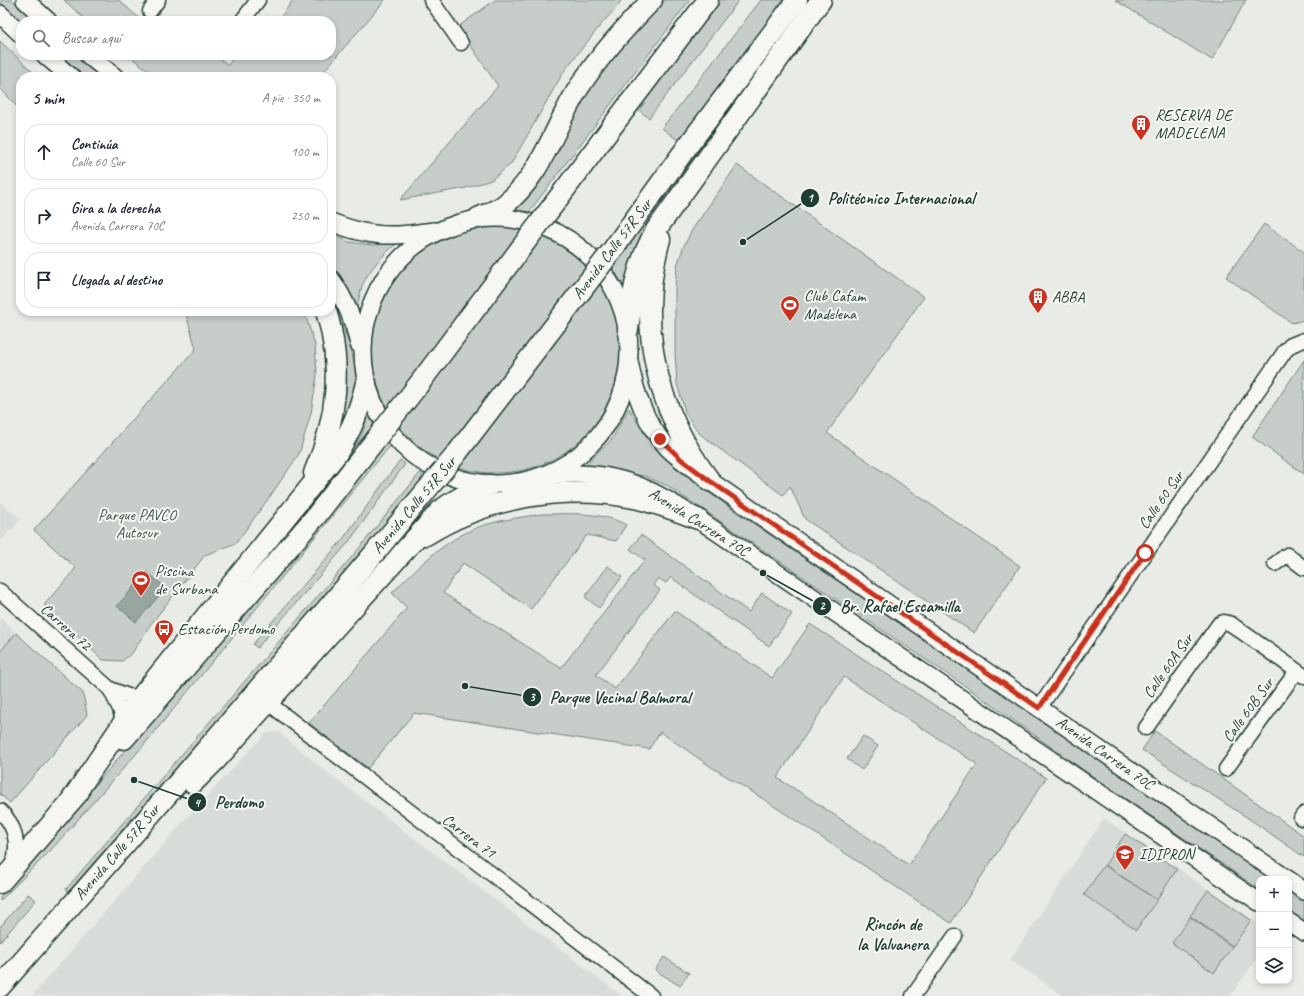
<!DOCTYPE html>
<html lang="es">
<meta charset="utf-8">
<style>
:root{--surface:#fff;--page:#f2f2f3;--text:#1f2937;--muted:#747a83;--line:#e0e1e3}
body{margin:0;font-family:Caveat,sans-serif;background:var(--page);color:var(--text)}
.controls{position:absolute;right:12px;bottom:12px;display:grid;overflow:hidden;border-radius:8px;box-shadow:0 2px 6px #0003}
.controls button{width:36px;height:36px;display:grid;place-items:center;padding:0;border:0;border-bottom:1px solid var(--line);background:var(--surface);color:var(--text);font:20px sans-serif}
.stop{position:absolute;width:12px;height:12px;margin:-9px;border:3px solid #c8321e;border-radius:50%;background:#fff}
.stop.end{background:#c8321e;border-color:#fff;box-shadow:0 1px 4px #0008}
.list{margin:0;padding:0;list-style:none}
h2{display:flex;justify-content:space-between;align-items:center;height:52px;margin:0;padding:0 16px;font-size:17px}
h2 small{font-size:13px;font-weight:400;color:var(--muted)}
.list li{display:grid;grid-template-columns:26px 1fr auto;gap:12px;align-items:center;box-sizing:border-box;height:56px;margin:0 8px 8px;padding:0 8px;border:1px solid var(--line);border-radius:16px}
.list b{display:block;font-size:15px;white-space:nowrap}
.list p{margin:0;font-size:13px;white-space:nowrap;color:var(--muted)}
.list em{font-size:13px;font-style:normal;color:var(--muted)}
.icon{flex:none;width:22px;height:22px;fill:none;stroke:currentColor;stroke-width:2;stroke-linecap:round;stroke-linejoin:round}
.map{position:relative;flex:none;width:1304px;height:996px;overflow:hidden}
.search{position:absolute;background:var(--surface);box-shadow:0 2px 6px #0003;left:16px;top:16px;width:320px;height:44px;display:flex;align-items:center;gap:10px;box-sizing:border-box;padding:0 14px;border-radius:16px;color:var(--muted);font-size:15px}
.panel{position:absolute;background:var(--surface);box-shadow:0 2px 6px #0003;left:16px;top:72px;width:320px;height:244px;border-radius:16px}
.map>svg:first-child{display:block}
.built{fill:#d8dcd8}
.green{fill:#c7cec9;stroke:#73867e;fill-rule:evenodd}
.water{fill:#99a6a0;stroke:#687c75}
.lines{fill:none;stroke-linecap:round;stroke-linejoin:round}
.minor-casing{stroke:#1f3d34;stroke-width:17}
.major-casing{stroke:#1f3d34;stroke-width:20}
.highway-casing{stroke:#1f3d34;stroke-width:23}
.minor{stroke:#f6f6f2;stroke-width:14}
.major{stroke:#f6f6f2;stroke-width:17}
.highway{stroke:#f6f6f2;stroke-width:20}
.highway-bridge-casing{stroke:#1f3d34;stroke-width:23;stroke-linecap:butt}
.highway-bridge{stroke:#f6f6f2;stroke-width:20}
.route{stroke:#c8321e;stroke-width:5}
.labels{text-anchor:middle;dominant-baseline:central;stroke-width:4;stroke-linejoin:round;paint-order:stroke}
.poi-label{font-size:16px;fill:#1f3d34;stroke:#f6f6f2;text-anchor:start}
.street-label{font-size:16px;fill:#1f3d34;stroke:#f6f6f2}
.park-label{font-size:16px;fill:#415a52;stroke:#f6f6f2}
.neighbourhood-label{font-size:17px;font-weight:bold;fill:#1f3d34;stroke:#f6f6f2}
.leader{fill:none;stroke:#1f3d34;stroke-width:1.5}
.callout-dot{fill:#1f3d34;stroke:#f6f6f2;stroke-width:1.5}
.mark-label{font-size:12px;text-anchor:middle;font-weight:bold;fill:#fff}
.callout-label{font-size:17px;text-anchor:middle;font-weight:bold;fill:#1f3d34;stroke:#f6f6f2;stroke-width:4;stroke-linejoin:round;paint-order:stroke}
</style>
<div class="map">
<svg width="1304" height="996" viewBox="0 0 1304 996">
<rect width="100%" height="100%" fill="#e9ebe7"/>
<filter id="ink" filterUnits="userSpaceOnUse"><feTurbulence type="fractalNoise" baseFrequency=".025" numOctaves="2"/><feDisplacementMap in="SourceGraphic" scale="8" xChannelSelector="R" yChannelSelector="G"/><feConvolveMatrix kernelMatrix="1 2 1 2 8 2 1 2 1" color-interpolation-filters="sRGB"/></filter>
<g filter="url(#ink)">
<!-- built -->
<g class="built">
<path d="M0,502L21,519L0,542Z"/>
<path d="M0,618L16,633L0,652Z"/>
<path d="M279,732L318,765L622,996H32L180,825L266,733Z"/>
<path d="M1104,818L1259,924V956L1230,996H1064L1010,960Z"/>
</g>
<!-- green -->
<g class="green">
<path d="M2,0H12L38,21H21L0,2Z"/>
<path d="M64,0H119L142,21H87Z"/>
<path d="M293,0H385L319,77H157L128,55H215L228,65L236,55H248L253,58L255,55H331V21H278Z"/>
<path d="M495,0H621L618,6L603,22L564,71L511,164L491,180L466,188L400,200L498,86L458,27Z"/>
<path d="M665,0H690L529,212L505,210L580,100L609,62Z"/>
<path d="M717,0H739L649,118L636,108Z"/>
<path d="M761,0H784L752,49L679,141L662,128Z"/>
<path d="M1115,0H1246L1212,60Z"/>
<path d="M0,41L38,77H21V111L0,88Z"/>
<path d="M59,55H77L103,77H85Z"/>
<path d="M729,106L733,109L635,251L631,262L626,290L611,265Z"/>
<path d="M737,165L924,297L827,433L1020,566L974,633L805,519L790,486L783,495L709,441L698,432L686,414L677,384L675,353V286L677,266L683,248L692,230Z"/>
<path d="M1264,224L1304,252V320L1292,323L1226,277Z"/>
<circle cx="496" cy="349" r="124"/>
<path d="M331,234L349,242L372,245L396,244C383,255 369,269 362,286C360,292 359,300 357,307L331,263Z"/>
<path d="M331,302C345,329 361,367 355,397C353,409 341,431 336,443C343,414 350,383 344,353C341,338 335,323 331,308Z"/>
<path d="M185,311H304L315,345L317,375L311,413L299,454L271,495L236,543L205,555L150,625L132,653L122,661L103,660L44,605L76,568L34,530L196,349Z"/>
<path d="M1304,360V474L1252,437Z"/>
<path d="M629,408C637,422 645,437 656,449C677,473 707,491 732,509L1176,812L1278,879H1259V889L1095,778L968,688L668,486L645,476L585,465L612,439Z"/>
<path d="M369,412L377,426L307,518L193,644L357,443L362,434Z"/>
<path d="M386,440L390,446L143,746L51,850L0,901V897L220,639Z"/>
<path d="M400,460L405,464L348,543L257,648L253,644L343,539Z"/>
<path d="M420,473L425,477L361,555L68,892L66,889L356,552Z"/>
<path d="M542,514C569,514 602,511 626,525L616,541L587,535L531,609L463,563L443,593L561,668L645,560L630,549L641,535L749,612L762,593L792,614L769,646L688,590L671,577L666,583L658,578L653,585L660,590L596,675L615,689L675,611L772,678L810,624L1046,778L951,923L754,793L713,768L660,732L649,749L414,713L368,768L309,723L407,608L392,593C418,566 451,534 488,524C505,519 524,517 542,514ZM844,677L977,764L909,865L803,794L777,778Z"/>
<path d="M608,566L622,577L599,608L585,597Z"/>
<path d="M16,633L83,693L87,715L10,803L0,794V652Z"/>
<path d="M1155,731L1304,836V857L1251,820L1142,750Z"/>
<path d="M863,736L878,746L862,770L847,759Z"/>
<path d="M1125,834L1177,869L1157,900L1105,865Z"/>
<path d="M1104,865L1157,900L1136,930L1084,895Z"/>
<path d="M1289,887L1304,897V922L1289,911Z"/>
<path d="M1208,890L1251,920L1233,946L1190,916Z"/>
<path d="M28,894L36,900L0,942V927Z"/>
<path d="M1190,917L1232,947L1214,973L1172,943Z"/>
<path d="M664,957L689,973L680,986L655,970Z"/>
</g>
<!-- water -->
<path class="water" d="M147,572L166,588L136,622L117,606Z"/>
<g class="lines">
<defs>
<g id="minor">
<path d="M431,0L461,43"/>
<path d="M150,11L158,0"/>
<path d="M242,21L258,0"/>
<path d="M1275,564L1287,555L1304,568"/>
<path d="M0,591L110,689L128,696L140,698"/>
<path d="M110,689L120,709L123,722"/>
<path d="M267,702L651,996"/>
<path d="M1039,708L1285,351L1291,345L1304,340"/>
<path d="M1146,728L1219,624L1224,622L1231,624L1304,676"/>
<path d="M1226,769L1291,679L1298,672"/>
<path d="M0,811C16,825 20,847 12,867"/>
<path d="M1301,818L1304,814"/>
<path d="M913,996L955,936"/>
</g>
<g id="major">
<path d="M25,0L48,21"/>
<path d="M0,14L21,34"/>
<path d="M45,55L71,77"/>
<path d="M88,55L115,77"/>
<circle cx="496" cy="351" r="133"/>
<path d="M331,222C351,230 373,236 394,235C408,235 421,232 435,231"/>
<path d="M331,279C345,299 354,321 359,344"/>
<path d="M629,361C635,393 645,424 668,448C680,460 696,470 710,481L1287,879"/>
<path d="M540,477C553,476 567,473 580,474C631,475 665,497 707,525L1259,902"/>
<path d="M1289,880L1304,891"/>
<path d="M1289,922L1304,932"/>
</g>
<g id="highway">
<path d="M629,104L708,0"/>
<path d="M687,147L797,0"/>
<path d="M478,218C486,214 495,211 503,206C542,176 553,129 578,89C599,56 625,28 652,0"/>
<path d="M660,239C636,326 656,409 710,481"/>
<path d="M628,330C633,291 636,266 656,230L821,0"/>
<path d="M314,473C337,421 343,365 326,311"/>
<path d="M426,535C487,497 564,484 634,498C657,503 677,511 698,519"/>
<path d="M124,739L316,516"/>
<path d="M193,783L216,760L441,510C456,498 472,491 490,485"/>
<path d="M70,802L140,698L336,455C352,429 359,412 366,383"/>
<path d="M0,883L79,792"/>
<path d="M0,987L133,835L372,556"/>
</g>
</defs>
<!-- minor casing -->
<use href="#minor" class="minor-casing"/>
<!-- major casing -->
<use href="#major" class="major-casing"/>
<!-- highway casing -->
<use href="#highway" class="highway-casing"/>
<!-- minor -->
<use href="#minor" class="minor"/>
<!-- major -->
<use href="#major" class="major"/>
<!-- highway -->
<use href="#highway" class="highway"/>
<defs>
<g id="highway-bridge">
<path d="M316,516L419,384L629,104"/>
<path d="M372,556L454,457L611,252L687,147"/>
</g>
</defs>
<!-- highway-bridge casing -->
<use href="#highway-bridge" class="highway-bridge-casing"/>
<!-- highway-bridge -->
<use href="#highway-bridge" class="highway-bridge"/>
</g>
</g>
<g class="lines" filter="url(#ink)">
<!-- route -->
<path class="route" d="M660,439L682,460L710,481L1039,708L1145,553"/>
</g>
<!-- icons -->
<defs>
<symbol id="building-pin" viewBox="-11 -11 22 30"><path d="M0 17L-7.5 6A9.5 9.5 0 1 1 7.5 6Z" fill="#c8321e" stroke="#f6f6f2"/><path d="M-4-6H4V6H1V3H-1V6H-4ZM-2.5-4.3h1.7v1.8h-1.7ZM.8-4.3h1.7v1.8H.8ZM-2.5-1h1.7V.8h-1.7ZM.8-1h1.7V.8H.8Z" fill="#fff"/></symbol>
<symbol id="stadium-pin" viewBox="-11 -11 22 30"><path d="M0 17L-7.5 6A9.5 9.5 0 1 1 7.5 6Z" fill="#c8321e" stroke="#f6f6f2"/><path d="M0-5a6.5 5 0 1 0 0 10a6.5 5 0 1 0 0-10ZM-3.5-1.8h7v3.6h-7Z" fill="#fff"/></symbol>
<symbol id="bus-pin" viewBox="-11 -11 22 30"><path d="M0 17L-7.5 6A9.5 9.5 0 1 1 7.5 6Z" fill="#c8321e" stroke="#f6f6f2"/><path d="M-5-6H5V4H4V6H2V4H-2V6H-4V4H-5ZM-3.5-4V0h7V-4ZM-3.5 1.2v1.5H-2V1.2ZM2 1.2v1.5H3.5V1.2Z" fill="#fff"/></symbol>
<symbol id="school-pin" viewBox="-11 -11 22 30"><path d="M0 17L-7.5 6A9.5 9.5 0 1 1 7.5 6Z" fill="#c8321e" stroke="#f6f6f2"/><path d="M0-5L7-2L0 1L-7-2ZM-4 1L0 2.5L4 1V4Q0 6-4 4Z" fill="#fff"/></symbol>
</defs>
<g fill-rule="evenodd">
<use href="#building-pin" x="1130" y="113" width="22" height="30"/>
<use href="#building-pin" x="1027" y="286" width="22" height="30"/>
<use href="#stadium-pin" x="779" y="294" width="22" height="30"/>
<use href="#stadium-pin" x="130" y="569" width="22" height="30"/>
<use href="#bus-pin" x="153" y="618" width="22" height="30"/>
<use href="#school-pin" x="1114" y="843" width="22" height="30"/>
</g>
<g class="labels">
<!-- poi labels -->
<g class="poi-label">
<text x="1155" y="115">RESERVA DE<tspan x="1155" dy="18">MADELENA</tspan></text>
<text x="804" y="296">Club Cafam<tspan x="804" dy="18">Madelena</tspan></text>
<text x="1052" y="297">ABBA</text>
<text x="155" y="571">Piscina<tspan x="155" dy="18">de Surbana</tspan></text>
<text x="178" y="629">Estación Perdomo</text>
<text x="1139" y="854">IDIPRON</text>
</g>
<!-- street labels -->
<g class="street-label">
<text transform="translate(612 249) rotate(-53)">Avenida Calle 57R Sur</text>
<text transform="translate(1161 500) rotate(-55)">Calle 60 Sur</text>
<text transform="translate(414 505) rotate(-50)">Avenida Calle 57R Sur</text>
<text transform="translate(699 522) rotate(32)">Avenida Carrera 70C</text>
<text transform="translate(66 627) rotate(42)">Carrera 72</text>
<text transform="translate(1168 666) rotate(-55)">Calle 60A Sur</text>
<text transform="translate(1248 710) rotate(-54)">Calle 60B Sur</text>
<text transform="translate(1105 753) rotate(35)">Avenida Carrera 70C</text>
<text transform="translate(469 836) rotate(37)">Carrera 71</text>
<text transform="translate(117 852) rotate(-49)">Avenida Calle 57R Sur</text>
</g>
<!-- park labels -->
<g class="park-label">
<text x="137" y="515">Parque PAVCO<tspan x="137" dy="18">Autosur</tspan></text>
</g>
<!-- neighbourhood labels -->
<g class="neighbourhood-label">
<text x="893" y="924">Rincón de<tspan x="893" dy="20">la Valvanera</tspan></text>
</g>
</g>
<!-- callouts -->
<path class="leader" d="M743 242L810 198M763 573L822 606M465 686L532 697M134 780L197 802"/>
<g class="callout-dot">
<circle cx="743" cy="242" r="4"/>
<circle cx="763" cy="573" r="4"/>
<circle cx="465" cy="686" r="4"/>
<circle cx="134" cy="780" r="4"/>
<circle cx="810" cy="198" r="10"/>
<circle cx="822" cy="606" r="10"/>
<circle cx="532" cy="697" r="10"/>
<circle cx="197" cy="802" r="10"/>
</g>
<g class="mark-label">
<text x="810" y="202">1</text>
<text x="822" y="610">2</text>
<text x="532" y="701">3</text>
<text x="197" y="807">4</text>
</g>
<g class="callout-label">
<text x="901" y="204">Politécnico Internacional</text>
<text x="900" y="612">Br. Rafael Escamilla</text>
<text x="620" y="703">Parque Vecinal Balmoral</text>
<text x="239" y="808">Perdomo</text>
</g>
</svg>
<div class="controls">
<button>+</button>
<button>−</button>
<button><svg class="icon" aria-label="layers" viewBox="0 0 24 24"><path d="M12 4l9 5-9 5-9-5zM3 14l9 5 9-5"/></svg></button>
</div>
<div class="stop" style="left:1145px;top:553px"></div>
<div class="stop end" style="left:660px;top:439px"></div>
<div class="search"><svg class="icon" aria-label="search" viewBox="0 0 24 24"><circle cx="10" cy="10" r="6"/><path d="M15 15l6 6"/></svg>Buscar aquí</div>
<section class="panel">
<h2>5 min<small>A pie · 350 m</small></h2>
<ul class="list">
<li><svg class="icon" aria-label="ahead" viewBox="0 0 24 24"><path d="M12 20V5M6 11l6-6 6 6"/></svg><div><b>Continúa</b><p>Calle 60 Sur</p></div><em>100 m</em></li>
<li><svg class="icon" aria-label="right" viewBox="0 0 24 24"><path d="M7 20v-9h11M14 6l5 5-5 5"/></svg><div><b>Gira a la derecha</b><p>Avenida Carrera 70C</p></div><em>250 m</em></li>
<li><svg class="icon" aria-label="arrive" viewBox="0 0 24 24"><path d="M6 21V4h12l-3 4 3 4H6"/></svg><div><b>Llegada al destino</b></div></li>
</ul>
</section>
</div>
